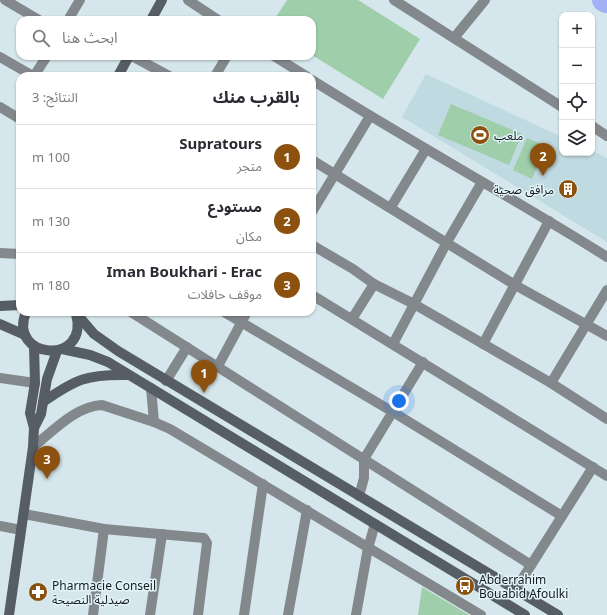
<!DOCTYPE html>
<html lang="ar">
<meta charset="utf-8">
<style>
:root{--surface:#fff;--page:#f7f7f7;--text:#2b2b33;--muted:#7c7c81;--line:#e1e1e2;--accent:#8c500f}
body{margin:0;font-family:"Noto Sans","Noto Sans Arabic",sans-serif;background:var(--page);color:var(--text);direction:rtl}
.controls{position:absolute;right:12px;top:12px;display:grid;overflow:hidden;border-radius:8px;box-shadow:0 1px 3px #0004}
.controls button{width:36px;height:36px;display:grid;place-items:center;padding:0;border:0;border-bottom:1px solid var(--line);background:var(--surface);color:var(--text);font:20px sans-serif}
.you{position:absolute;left:399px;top:401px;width:14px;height:14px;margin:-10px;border:3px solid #fff;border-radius:50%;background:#1a73e8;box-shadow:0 0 0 6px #1a73e833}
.badge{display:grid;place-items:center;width:26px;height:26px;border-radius:50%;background:var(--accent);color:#fff;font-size:13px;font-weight:700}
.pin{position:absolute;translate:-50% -33px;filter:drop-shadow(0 1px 2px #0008)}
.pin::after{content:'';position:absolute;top:21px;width:14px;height:12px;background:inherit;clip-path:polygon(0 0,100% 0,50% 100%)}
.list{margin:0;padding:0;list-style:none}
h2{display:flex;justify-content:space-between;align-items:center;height:52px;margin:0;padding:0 16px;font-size:17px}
h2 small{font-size:13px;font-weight:400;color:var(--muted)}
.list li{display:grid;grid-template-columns:26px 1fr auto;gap:12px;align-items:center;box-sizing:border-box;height:64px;padding:0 16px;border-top:1px solid var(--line)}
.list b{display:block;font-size:15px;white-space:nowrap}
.list p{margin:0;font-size:13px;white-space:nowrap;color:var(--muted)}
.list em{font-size:13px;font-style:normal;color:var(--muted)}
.icon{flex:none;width:22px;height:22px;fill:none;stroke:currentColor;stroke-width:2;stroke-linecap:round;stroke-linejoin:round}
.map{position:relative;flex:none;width:607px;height:615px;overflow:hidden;direction:ltr}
.search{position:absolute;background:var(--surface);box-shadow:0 1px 3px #0004;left:16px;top:16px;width:300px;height:44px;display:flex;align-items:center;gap:10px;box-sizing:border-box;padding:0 14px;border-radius:12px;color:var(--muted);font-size:15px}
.panel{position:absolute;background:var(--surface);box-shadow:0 1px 3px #0004;left:16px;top:72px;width:300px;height:244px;border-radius:12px;direction:rtl}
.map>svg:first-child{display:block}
.built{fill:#c0dae1}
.green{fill:#9fceab}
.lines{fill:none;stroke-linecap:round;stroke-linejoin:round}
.river{stroke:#a3b0f5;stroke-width:24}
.street{stroke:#83888d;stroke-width:10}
.secondary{stroke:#565d64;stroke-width:10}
.labels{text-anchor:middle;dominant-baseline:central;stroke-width:3;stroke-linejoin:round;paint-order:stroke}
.poi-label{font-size:12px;fill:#151b1d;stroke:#e2f4f9;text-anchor:start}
</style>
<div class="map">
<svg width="607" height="615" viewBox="0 0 607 615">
<rect width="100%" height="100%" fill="#d5e7ec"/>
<!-- built -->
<path class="built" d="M426,74L562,137V153H592V151L607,158V242L402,117Z"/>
<!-- green -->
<g class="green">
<path d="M287,0H358L420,39L383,99L312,55V20H274Z"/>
<path d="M451,104L522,134L509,165L438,135Z"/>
<path d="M527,138L546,146L532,179L513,170Z"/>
<path d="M422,587L469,615H418Z"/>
</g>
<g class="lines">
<!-- river -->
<path class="river" d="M604,0L607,1"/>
<!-- street -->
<g class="street">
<path d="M5,0L39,20"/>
<path d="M188,0L218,20"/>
<path d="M394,0L562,107"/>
<path d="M68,20L80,0"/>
<path d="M454,38L485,0"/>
<path d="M132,56L169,76"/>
<path d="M274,56L306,76"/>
<path d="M0,57L33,76"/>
<path d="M34,76L47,56"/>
<path d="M215,76L227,56"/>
<path d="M312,80C409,141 510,196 607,257"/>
<path d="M0,107L20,119"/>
<path d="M592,126L607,136"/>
<path d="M312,160L515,285L607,336"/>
<path d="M391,207L426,149"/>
<path d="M312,212L370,116"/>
<path d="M312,245L353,269L374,284L414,304L551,383L607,419"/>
<path d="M0,253L20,254"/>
<path d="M312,295L607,476"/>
<path d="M131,312L531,565"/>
<path d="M224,312L393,412L562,516"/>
<path d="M352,319L374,284"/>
<path d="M393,344L447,242L482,182"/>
<path d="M483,344L549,221"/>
<path d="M218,366L247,312"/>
<path d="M0,378L35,383"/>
<path d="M166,381L187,347"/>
<path d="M551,383L607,290"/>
<path d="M151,388L154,422"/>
<path d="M33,447C53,431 76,406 102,405L154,422L170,429L481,615"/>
<path d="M359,496L364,478V459L423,362"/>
<path d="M24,514L104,529L204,538L207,543L198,615"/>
<path d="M0,526L21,530"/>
<path d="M516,589L593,467"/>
<path d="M93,615L104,529"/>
<path d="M150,615L162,534"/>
<path d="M244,615L263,484"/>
<path d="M288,615L307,510"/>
<path d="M356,615L368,548L375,524"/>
</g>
<!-- secondary -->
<g class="secondary">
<path d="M151,20L162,0"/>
<path d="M118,76L129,56"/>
<path d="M0,306L20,305"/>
<path d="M26,312C7,360 90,366 76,314"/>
<path d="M76,313L94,334L118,351L558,615"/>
<path d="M0,324L25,335"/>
<path d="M62,349L90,355L108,362L525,615"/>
<path d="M43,402C76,379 87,374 128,375"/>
<path d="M34,428L41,414L47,379L57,351"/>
<path d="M9,615L33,447L34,428L30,413L35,383L34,346"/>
</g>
</g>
<!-- icons -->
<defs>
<symbol id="stadium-disc" viewBox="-11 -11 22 22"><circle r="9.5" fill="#8c500f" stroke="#e2f4f9"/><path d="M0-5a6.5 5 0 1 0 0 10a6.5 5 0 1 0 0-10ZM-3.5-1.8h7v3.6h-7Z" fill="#fff"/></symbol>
<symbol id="building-disc" viewBox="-11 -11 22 22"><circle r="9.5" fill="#8c500f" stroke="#e2f4f9"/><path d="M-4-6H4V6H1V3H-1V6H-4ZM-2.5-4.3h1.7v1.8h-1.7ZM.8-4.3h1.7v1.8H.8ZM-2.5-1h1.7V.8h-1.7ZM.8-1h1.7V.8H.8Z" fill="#fff"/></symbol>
<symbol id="bus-disc" viewBox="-11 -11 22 22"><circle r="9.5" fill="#8c500f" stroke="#e2f4f9"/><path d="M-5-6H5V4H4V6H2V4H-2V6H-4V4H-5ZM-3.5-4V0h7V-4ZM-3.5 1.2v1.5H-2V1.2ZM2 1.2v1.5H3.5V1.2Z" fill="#fff"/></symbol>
<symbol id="pharmacy-disc" viewBox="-11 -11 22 22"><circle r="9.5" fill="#8c500f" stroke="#e2f4f9"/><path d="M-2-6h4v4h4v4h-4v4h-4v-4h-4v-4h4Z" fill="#fff"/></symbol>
</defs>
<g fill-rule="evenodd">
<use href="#stadium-disc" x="469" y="124" width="22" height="22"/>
<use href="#building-disc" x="557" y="178" width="22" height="22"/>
<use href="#bus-disc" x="454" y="575" width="22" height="22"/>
<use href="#pharmacy-disc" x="27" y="581" width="22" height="22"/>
</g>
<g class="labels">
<!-- poi labels -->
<g class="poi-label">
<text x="494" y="135">ملعب</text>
<text x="554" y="189" text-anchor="end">مرافق صحية</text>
<text x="479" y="579">Abderrahim<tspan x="479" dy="14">Bouabid Afoulki</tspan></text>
<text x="52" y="585">Pharmacie Conseil<tspan x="52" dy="14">صيدلية النصيحة</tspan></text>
</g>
</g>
</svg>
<div class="controls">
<button>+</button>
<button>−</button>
<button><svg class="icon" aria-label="locate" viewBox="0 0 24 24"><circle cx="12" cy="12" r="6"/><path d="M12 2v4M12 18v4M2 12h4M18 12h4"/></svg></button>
<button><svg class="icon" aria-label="layers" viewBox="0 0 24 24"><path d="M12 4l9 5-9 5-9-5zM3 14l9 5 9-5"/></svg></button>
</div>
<div class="you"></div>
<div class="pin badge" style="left:204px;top:393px">1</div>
<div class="pin badge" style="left:543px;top:176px">2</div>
<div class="pin badge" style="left:47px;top:479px">3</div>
<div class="search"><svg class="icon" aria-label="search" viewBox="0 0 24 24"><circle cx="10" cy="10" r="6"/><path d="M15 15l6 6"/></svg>ابحث هنا</div>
<section class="panel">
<h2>بالقرب منك<small>النتائج: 3</small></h2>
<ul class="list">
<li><span class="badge">1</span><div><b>Supratours</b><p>متجر</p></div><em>100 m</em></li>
<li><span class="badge">2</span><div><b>مستودع</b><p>مكان</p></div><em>130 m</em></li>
<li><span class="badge">3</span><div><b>Iman Boukhari - Erac</b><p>موقف حافلات</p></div><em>180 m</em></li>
</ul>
</section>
</div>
